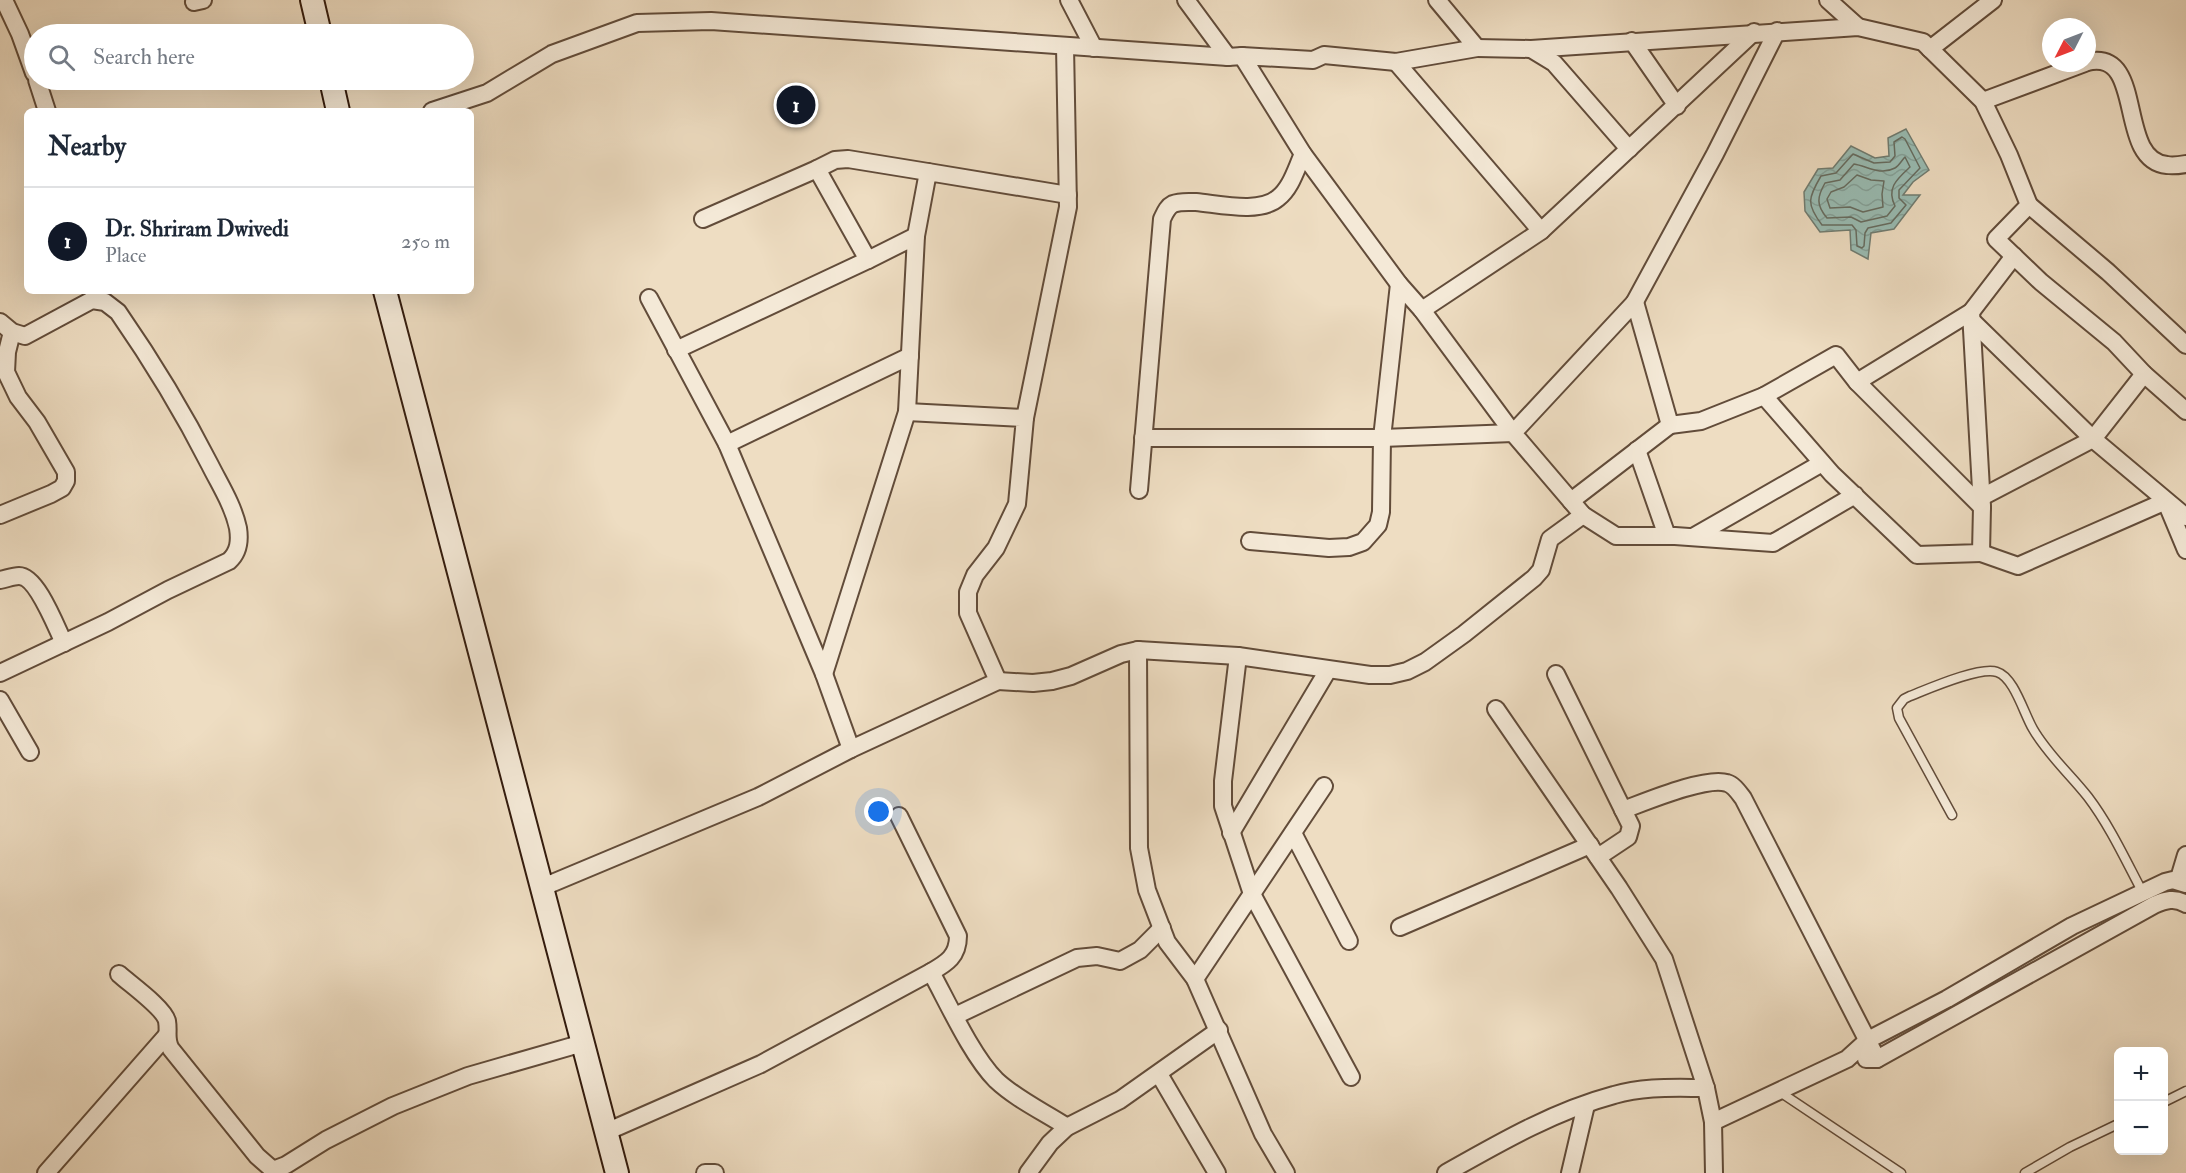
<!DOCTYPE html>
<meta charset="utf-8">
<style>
:root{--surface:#fff;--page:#f2f2f3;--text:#1f2937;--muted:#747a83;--line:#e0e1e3;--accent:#111827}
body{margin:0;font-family:"IM FELL Double Pica",serif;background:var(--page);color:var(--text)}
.controls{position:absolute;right:18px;bottom:18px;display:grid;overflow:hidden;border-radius:9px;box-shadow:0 6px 24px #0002}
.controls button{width:54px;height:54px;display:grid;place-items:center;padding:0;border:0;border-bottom:2px solid var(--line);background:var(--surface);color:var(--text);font:30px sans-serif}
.compass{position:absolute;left:2042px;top:18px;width:54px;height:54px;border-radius:50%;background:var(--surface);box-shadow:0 6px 24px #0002;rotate:228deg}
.you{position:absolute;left:879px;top:812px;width:21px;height:21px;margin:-15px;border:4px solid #fff;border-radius:50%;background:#1a73e8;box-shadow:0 0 0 9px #1a73e833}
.badge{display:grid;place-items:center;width:39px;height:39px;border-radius:50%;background:var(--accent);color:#fff;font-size:20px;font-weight:700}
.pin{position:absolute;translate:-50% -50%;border:3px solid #fff;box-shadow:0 2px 6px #0006}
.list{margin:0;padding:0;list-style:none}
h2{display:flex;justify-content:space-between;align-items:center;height:78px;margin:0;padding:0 24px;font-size:26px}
h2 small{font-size:20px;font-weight:400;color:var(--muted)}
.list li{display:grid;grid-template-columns:39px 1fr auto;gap:18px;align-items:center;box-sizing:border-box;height:108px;padding:0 24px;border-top:2px solid var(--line)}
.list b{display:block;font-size:22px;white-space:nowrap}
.list p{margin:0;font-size:20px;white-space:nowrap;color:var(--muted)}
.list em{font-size:20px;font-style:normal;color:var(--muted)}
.icon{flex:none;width:33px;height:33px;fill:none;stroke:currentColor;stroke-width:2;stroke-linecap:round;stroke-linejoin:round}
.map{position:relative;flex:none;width:2186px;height:1173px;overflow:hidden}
.search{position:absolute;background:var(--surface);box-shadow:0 6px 24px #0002;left:24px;top:24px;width:450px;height:66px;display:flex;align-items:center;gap:15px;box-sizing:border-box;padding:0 21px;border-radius:33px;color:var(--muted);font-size:22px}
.panel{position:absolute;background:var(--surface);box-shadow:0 6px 24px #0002;left:24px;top:108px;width:450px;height:186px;border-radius:9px}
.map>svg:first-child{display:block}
.water{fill:url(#water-waves);stroke:#707c71;stroke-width:1.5}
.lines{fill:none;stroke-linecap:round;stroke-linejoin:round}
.shore{stroke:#666c60;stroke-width:1.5}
.lane-casing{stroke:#624c3a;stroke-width:11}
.street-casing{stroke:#624c3a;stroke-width:20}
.secondary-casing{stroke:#331b0d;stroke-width:26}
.lane{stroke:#f4e9d7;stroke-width:8}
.street{stroke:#f4e9d7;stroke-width:16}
.secondary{stroke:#f4e9d7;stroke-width:22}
</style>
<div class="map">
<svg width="2186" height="1173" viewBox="0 0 2186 1173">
<defs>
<pattern id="water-waves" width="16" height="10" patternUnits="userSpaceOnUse" patternTransform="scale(1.5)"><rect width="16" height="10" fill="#99bcb3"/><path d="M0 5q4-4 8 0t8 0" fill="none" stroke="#84a199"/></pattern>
</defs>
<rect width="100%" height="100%" fill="#eeddc2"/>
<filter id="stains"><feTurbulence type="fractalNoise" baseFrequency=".00333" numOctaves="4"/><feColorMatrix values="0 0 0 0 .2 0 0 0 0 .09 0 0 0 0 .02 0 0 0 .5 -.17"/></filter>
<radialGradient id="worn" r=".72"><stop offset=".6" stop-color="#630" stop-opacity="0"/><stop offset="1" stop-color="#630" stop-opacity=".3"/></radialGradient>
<!-- water -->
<path class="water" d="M1906,129L1929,170L1913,182L1903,195H1920L1894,229L1871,233L1868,259L1851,250L1850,230L1820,232L1805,211L1804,192L1818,169L1833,168L1851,146L1875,158L1889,156L1888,138Z"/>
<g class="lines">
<!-- shore -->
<g class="shore">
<path d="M1902,137L1905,139L1920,168L1899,190V198L1906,205L1891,223L1868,228L1865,233L1864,246L1862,248L1857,246L1856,230L1852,225H1822C1806,204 1808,198 1821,176L1836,173L1853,154L1874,163L1890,162L1895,156L1894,142Z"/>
<path d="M1905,157L1910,167C1897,179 1886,188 1895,206L1887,216L1861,222L1851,217L1827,218C1816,205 1817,197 1825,183L1840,180L1854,164C1867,166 1880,176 1895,168C1899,166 1902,160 1905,157Z"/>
<path d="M1857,175L1871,180L1884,181L1882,194L1883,207L1863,212L1850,207L1830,208L1827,199L1831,192L1844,187Z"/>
</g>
<defs>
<g id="lane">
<path d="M1952,815L1899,718L1897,708L1904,699L1910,696C1928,689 1980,666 1997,672C2014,677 2024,714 2033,729C2048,755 2070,774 2088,797C2110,826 2126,861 2143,893"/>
<path d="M1780,1092L1901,1173"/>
<path d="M2164,1102L2186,1091"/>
<path d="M2025,1173L2070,1147L2118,1124"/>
</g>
<g id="street">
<path d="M4,0L20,34L34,73"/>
<path d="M1069,0L1094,48"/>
<path d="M1186,0L1228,57"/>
<path d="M1437,0L1477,48L1396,62L1324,55L1313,60L1242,56L1303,154L1399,284L1422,310L1513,433"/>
<path d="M1828,0L1858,27"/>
<path d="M194,2L203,0"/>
<path d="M1632,41L1677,106"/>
<path d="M1477,48L1531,49L1858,27L1923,42L1983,101L2009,155L2029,205L1996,239L2041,282L2114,342L2144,374L2186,411"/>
<path d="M1531,49L1554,63L1629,149"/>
<path d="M1930,49L1993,0"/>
<path d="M1396,62L1541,231L1422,310"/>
<path d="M2087,62C2147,48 2115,160 2167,165C2173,166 2180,165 2186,164"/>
<path d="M37,80L47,111"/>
<path d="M1983,101L2085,63"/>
<path d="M432,111L487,93L552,54L637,23L711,21L1228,57L1242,56"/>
<path d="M817,169L835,160L848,159L928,172"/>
<path d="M2029,205L2108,272L2186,345"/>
<path d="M703,219L817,169L868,260L916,236L907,412L824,674"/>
<path d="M1541,231L1754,32"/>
<path d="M916,236L928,172L1068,195"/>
<path d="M649,298L727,444L824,674L851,749"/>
<path d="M1632,307L1715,154L1777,31"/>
<path d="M1971,320L2093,439L2186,517"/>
<path d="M0,322L12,332L25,336L92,300L105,302L118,312C152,361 183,412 210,465C220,485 233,505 238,528C240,541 239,552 229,561L168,590L108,622L0,673"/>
<path d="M676,350L868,260"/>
<path d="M1764,396L1836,355L1857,382"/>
<path d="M1025,418L1068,207L1065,46"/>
<path d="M1143,438H1382L1513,433"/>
<path d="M727,444L910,356"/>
<path d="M1637,450L1667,536"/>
<path d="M1139,490L1162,219C1165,213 1167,207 1173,204C1180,201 1189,202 1196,202C1219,204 1260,214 1278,198C1291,188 1296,169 1303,154"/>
<path d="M1855,495L1773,543L1675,536H1616L1583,515L1513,433L1635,302L1670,425L1701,421L1764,396L1832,474L1917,555L1981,553L1982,507L1971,312"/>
<path d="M1982,497L2093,439L2144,374"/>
<path d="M1571,501L1670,425"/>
<path d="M2166,502L2186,550"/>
<path d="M1982,507L1857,382L1971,312L2014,256"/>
<path d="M0,515L51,494L62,488L66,481V472L37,422L18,397L6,372L7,352L12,332"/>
<path d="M1693,537L1822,463"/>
<path d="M1250,541L1329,548L1349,547L1363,542L1378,525L1381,512L1382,438L1399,284"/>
<path d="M1981,553L2018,566L2166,501"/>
<path d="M0,580C6,579 13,576 19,576C37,576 56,627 64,643"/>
<path d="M1138,650L1139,848L1147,890L1167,942L1195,979L1263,1134L1286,1173"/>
<path d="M1238,656L1223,781V806L1252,894L1351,1077"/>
<path d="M1556,674L1631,826L1628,837L1598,857"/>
<path d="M998,681L1033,683L1052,681L1071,676L1121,654L1138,650L1238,656L1370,675H1390L1407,671L1425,662L1464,634L1534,578L1541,570L1550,539L1583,515"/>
<path d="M0,700L30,752"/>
<path d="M1496,709L1619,888L1664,959L1706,1088L1713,1122L1714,1173"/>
<path d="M1623,810C1645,802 1706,776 1727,783C1734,785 1739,793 1743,798L1877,1059"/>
<path d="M1231,833L1328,670"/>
<path d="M1293,833L1349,941"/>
<path d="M2180,875L2186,855"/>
<path d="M543,887L758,797L851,749L998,681L968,613V592L975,575L996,548L1017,504L1025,418L907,412"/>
<path d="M1400,927L1590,845"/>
<path d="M931,972C948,1003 972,1056 996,1080C1016,1099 1044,1112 1067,1127"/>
<path d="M119,974C130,984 164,1008 167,1021C169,1032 165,1040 171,1049L257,1156L273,1170L286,1165L326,1140L393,1106L468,1076L583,1043"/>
<path d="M1195,979L1324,786"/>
<path d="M955,1016L1077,958L1097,956L1120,961L1140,950L1162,928"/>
<path d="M1866,1059H1877L2154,905C2165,900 2175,897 2186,904"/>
<path d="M1159,1074L1217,1173"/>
<path d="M1713,1122L1847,1059L1868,1040L1947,999L2072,926L2165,882L2173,880L2186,884"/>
<path d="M606,1132L761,1064L931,972C947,963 958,956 958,936L899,816"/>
<path d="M46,1173L167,1035"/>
<path d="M705,1173H715"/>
<path d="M1028,1173L1050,1143L1067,1127L1120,1100L1219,1030"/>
<path d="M1446,1173C1499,1143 1554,1111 1614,1095C1644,1086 1675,1088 1706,1088"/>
<path d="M1570,1173L1586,1105"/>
</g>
<g id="secondary">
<path d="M312,0L320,34"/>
<path d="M331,80L338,111"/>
<path d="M385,291L617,1173"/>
</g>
</defs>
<!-- lane casing -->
<use href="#lane" class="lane-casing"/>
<!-- street casing -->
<use href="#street" class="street-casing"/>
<!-- secondary casing -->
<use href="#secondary" class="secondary-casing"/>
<!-- lane -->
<use href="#lane" class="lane"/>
<!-- street -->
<use href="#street" class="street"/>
<!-- secondary -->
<use href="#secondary" class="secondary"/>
</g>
<rect width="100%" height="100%" filter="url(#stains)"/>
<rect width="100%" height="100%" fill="url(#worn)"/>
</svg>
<div class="controls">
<button>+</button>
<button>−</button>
</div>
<svg class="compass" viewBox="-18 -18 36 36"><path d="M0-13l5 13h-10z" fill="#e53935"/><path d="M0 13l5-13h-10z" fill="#747a83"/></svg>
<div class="you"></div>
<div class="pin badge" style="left:796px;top:105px">1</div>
<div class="search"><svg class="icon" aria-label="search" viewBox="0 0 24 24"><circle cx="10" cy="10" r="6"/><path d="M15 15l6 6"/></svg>Search here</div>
<section class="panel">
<h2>Nearby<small></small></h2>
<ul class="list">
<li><span class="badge">1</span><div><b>Dr. Shriram Dwivedi</b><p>Place</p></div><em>250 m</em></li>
</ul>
</section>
</div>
